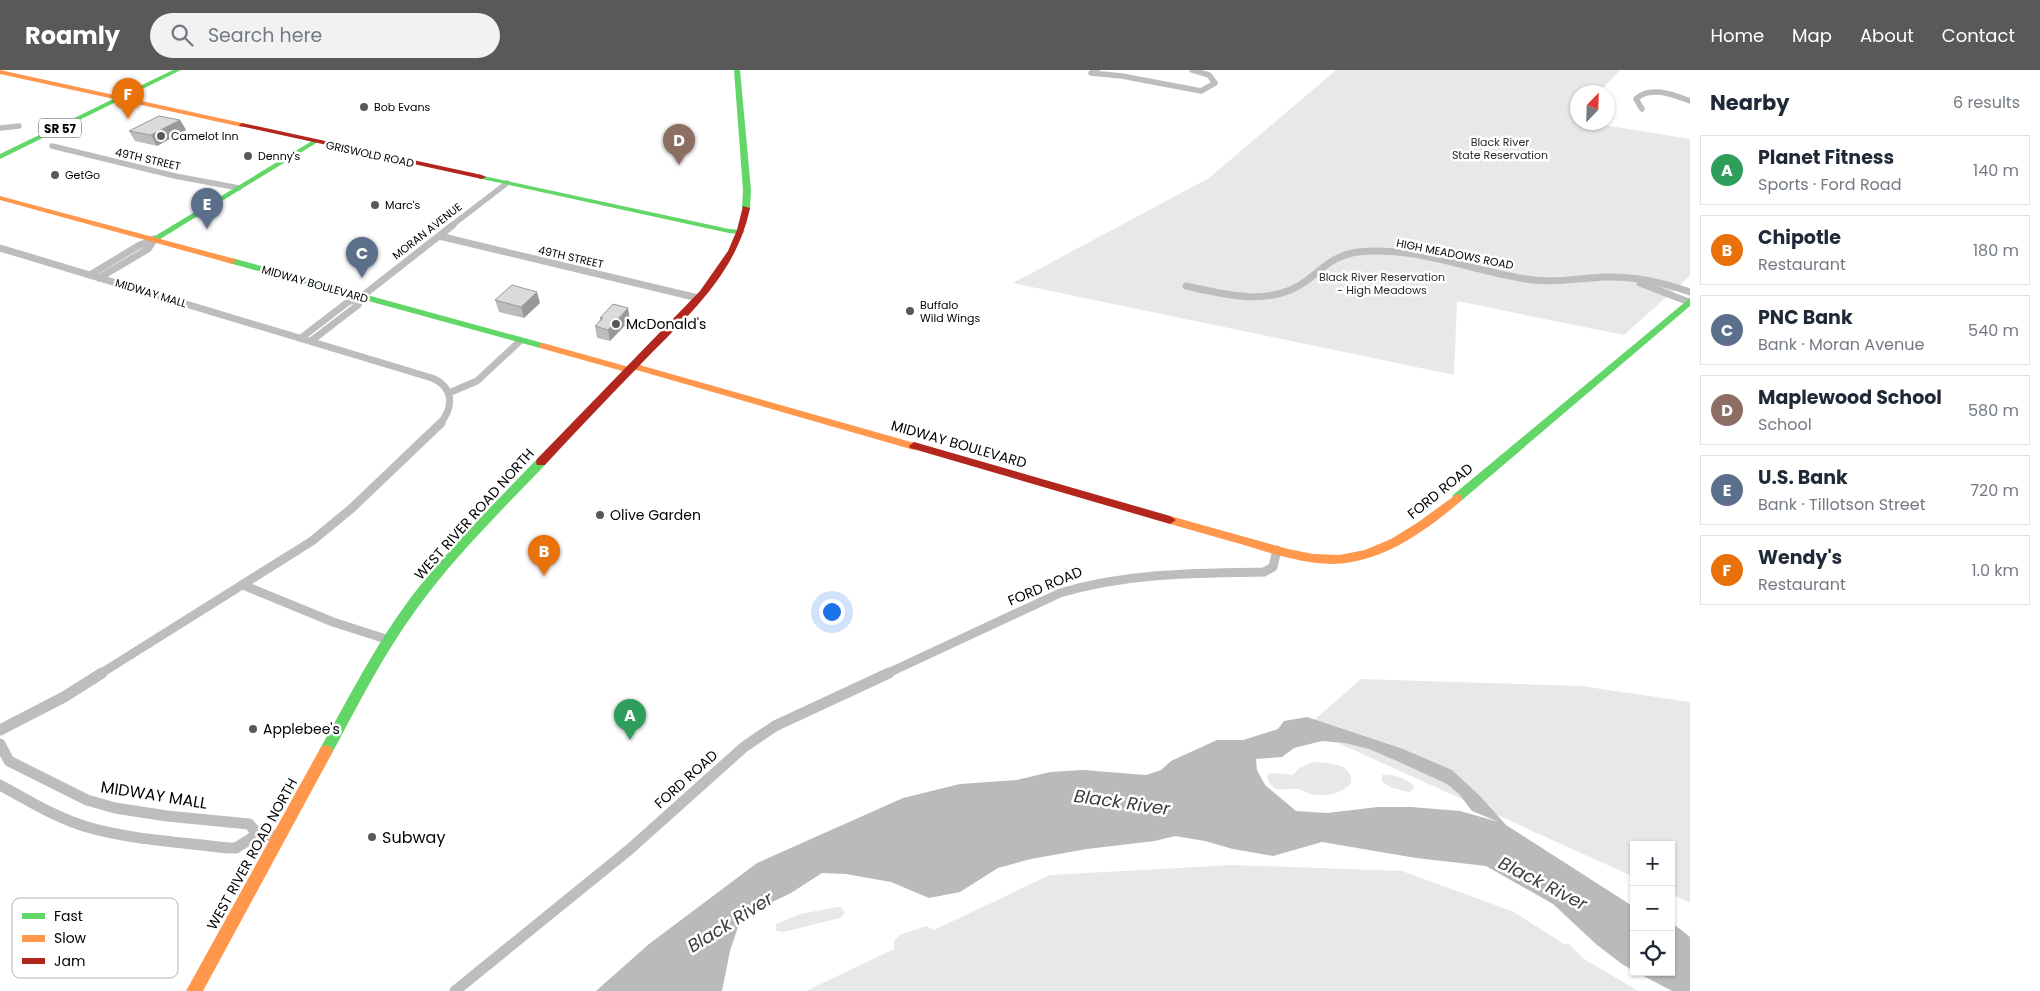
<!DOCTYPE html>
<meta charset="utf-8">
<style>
:root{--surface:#fff;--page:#f2f2f3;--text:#1f2937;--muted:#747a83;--line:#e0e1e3;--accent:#595959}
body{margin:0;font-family:Poppins,sans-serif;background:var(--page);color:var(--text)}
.controls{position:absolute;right:15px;bottom:15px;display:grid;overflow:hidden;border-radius:0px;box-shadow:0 1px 4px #0004}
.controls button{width:45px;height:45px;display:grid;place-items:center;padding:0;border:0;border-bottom:1px solid var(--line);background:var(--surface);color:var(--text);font:25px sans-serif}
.compass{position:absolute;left:1570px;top:15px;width:45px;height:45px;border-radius:50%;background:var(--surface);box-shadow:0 1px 4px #0004;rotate:23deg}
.you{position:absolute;left:831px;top:541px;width:18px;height:18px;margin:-12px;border:4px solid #fff;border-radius:50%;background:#1a73e8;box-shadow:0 0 0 8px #1a73e833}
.badge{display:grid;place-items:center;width:32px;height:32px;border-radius:50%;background:var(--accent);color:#fff;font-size:16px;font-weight:700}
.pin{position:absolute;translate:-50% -41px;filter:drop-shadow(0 1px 2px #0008)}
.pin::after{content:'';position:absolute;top:26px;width:18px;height:15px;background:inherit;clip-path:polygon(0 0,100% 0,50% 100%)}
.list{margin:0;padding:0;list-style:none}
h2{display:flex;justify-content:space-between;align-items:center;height:65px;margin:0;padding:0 20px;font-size:21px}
h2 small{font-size:16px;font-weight:400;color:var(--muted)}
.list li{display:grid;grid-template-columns:32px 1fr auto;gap:15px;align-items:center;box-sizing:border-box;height:70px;margin:0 10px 10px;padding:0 10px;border:1px solid var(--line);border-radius:0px}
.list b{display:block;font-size:19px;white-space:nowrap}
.list p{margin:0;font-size:16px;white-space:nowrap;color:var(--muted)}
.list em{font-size:16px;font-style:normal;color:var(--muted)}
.icon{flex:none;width:28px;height:28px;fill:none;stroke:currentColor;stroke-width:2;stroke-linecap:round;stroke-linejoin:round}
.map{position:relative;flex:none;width:1690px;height:921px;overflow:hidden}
header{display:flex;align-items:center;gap:30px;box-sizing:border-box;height:70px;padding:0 25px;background:var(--accent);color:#fff}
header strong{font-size:24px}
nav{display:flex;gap:28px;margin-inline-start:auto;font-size:18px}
.search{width:350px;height:45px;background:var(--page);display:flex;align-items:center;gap:12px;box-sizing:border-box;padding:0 18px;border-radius:28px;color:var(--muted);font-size:19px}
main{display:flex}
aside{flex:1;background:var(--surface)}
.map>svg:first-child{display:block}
.green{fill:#e8e8e8}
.water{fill:#bababa;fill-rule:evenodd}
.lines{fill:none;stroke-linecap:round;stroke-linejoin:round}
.street-far3{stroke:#bdbdbd;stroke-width:5.5}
.street-far2{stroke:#bdbdbd;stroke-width:7}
.street-far1{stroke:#bdbdbd;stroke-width:9}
.street{stroke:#bdbdbd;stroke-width:11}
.fast{fill:#63d668;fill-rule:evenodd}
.slow{fill:#ff974d;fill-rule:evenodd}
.jam{fill:#b3261e;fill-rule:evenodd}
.wall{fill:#bcbcbc}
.shaded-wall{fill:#999}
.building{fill:#dbdbdb;stroke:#999}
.poi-dot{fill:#595959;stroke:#fff;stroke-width:2}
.labels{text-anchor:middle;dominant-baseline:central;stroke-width:5;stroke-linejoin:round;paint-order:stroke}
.far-poi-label{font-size:11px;fill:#000;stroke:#fff;text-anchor:start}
.far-park-label{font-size:11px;fill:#2c2c2c;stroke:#fff}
.far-street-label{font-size:11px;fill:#000;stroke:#fff}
.shield{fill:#fff;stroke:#4c4c4c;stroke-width:1}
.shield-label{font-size:12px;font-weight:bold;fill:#000}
.poi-label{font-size:14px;fill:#000;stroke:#fff;text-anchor:start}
.street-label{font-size:14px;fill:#000;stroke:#fff}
.near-street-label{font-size:16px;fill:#000;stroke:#fff}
.near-poi-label{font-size:16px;fill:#000;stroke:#fff;text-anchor:start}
.near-water-label{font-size:18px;font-style:italic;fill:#3d3d3d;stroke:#fff}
.key{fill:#fff;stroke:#b2b2b2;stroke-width:1}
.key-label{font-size:14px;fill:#000}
</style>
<header>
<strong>Roamly</strong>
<div class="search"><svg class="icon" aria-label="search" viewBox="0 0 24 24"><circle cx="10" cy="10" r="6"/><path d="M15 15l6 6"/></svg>Search here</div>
<nav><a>Home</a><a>Map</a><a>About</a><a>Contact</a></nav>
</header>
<main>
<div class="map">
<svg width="1690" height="921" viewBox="0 0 1690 921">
<rect width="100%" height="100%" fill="#fff"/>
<!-- green -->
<g class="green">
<path d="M1336,0H1620L1599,22H1578L1577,45L1574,50H1577L1578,52L1591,53L1690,69V206L1624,265L1457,231L1454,305L1013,213L1209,108Z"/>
<path d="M1361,609L1581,616L1690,632V833L1671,824V775H1634V807L1305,658Z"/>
<path d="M1313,692C1327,693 1354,693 1351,713C1343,724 1324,727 1311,724C1306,723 1302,719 1297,719C1282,717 1276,726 1267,708L1269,703L1293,705L1299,698Z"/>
<path d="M1382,705C1394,704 1404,708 1413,715L1414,719L1409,722L1392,718L1382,712Z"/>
<path d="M1232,795L1402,801L1514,842L1564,874H1569L1584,889L1638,921H806L894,879V871L900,865L926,856L934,860L1050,805Z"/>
<path d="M838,837L842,838L845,843L840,848L784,862L776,861V854L800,844Z"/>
</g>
<!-- water -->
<g class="water">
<path d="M1307,647L1403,679L1452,700L1479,725L1506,755L1634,837V901L1622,894L1597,875L1553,834L1486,796L1416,788L1322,772L1273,786L1233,779L1205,771L1175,766L1155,771L1087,779L1031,789L998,798L960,822L929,828L891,812L846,804L822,803L791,823L764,836L739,854L730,881L722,921H596L649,874L757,793L903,728L960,714L1017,710L1050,702L1083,700L1146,705L1161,700L1171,691L1217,670H1243L1278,659L1284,651ZM1322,671L1345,673L1369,679L1397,691L1447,714L1460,725L1472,741L1499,752L1460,741L1411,737H1378L1327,743L1296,741L1265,715L1257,700L1256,689L1282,687L1294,678Z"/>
<path d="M1671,852L1690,867V921H1672L1636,902H1671Z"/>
</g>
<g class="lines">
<!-- street-far3 -->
<g class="street-far3">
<path d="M1097,0L1091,3L1122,6L1201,21L1215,13L1209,5L1192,0"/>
<path d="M1642,39L1636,29C1650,15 1674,25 1690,31"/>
<path d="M0,58L19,56"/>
<path d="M52,76L175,106L239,118"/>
<path d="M451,156L507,113"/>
</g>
<!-- street-far2 -->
<g class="street-far2">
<path d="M439,166L698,228"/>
<path d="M0,178L432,308C454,317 454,337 440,354"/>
<path d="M90,205L138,176L154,169"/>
<path d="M99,208L148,179L154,170"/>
<path d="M1640,213L1689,232"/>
<path d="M1186,216C1223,224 1266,236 1300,215C1322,201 1330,186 1358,182C1414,175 1478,203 1533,210C1557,213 1581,208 1605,207C1634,206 1662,212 1690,222"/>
<path d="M301,268L348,232L361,227L453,155"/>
<path d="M311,271L358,235L361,227"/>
<path d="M451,322L477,311L520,271"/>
</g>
<!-- street-far1 -->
<g class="street-far1">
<path d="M243,515L333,552L389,570"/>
<path d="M100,604L312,471L352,438L441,353"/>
<path d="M886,604L1060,523C1127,503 1195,503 1264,502L1273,497L1277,480"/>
</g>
<!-- street -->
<g class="street">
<path d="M0,660L64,627L102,603"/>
<path d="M0,674L9,691L87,730L115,738L167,746L249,754L258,764"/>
<path d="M0,715C28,730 56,748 87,757C132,770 181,772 228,778H236L258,764L279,766"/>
<path d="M455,921L630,779L744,677L775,656L889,603"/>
</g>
<!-- fast -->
<g class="fast">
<path d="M173,0H181L0,89V84Z"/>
<path d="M734,0H740L751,120L750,138L746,140L742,138L743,120Z"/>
<path d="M312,71L318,72L157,171L150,169Z"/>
<path d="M479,105L729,159L741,160L745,162L741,164L729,163L482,109H479Z"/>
<path d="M232,188L546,274L548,276L546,278H540L229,193V189Z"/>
<path d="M1690,228V236L1461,431H1453L1452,428L1453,425Z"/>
<path d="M541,388L545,389L546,392L545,395C501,441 455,486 418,537C384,583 358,635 331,685L326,687L321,685L319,681L321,677C349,627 375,576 409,530C448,479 493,435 537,389Z"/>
</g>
<!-- slow -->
<g class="slow">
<path d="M0,0L242,53L245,55L242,57L0,4Z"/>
<path d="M0,126L235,189L236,191L232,194L229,193L0,130Z"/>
<path d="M543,273L629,297L630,294H636L918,374L919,376L914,380L633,299L632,302H626L540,278V274Z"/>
<path d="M1457,424L1461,425L1462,428L1461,431C1429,458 1394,484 1352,492C1316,499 1278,485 1244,475C1219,468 1195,461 1170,454L1164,450L1170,446L1288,479L1313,484L1339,485L1365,480L1391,469L1417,453Z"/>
<path d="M326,675L331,677L333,681L331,685L203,921H186L321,677Z"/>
</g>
<!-- jam -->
<g class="jam">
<path d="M242,53L482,105L486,107L482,109L240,56L239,55Z"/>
<path d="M743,136L750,138C736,206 686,247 640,295C608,328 576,361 545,395H537L536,392L537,389L700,221L728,181L737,160Z"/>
<path d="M914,372L1170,446L1176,450L1170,454L910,378L909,376Z"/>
</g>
</g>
<!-- wall -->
<g class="wall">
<path d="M180,50L186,60L157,76L135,71L129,61Z"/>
<path d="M495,230L540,233L524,248L499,242Z"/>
<path d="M600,248L630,250L610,271L597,268L595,256L600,250Z"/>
</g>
<!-- shaded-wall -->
<g class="shaded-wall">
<path d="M180,50L186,60L157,76L151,65Z"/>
<path d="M537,222L540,233L524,248L521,237Z"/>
<path d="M628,238L630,250L610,271L608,260Z"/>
</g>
<!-- building -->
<g class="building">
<path d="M159,46L180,50L151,65L129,61Z"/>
<path d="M512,215L537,222L521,237L495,230Z"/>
<path d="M613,234L628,238L608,260L595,256L603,248H600Z"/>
</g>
<!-- markers -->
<g class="poi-dot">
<circle cx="364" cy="37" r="5"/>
<circle cx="161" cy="66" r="5"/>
<circle cx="248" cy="86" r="5"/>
<circle cx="55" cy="105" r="5"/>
<circle cx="375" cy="135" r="5"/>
<circle cx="910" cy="241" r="5"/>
<circle cx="616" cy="254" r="5"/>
<circle cx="600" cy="445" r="5"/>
<circle cx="253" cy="659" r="5"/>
<circle cx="372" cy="767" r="5"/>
</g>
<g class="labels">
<!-- far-poi labels -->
<g class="far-poi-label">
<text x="374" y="37">Bob Evans</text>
<text x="171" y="66">Camelot Inn</text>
<text x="258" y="86">Denny's</text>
<text x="65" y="105">GetGo</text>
<text x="385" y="135">Marc's</text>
<text x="920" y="235">Buffalo<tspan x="920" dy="13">Wild Wings</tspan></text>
</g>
<!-- far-park labels -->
<g class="far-park-label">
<text x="1500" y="72">Black River<tspan x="1500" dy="13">State Reservation</tspan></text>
<text x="1382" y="207">Black River Reservation<tspan x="1382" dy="13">- High Meadows</tspan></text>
</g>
<!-- far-street labels -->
<g class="far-street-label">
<text transform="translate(370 84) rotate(12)">GRISWOLD ROAD</text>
<text transform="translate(148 89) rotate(13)">49TH STREET</text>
<text transform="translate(427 161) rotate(-38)">MORAN AVENUE</text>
<text transform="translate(1455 184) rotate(11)">HIGH MEADOWS ROAD</text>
<text transform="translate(571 187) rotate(13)">49TH STREET</text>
<text transform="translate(315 214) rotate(16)">MIDWAY BOULEVARD</text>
<text transform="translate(151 223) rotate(17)">MIDWAY MALL</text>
</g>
<!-- shield labels -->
<rect class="shield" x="39" y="48.5" width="42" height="19" rx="4"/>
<g class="shield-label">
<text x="60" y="58">SR 57</text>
</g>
<!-- poi labels -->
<g class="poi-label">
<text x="626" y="254">McDonald's</text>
<text x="610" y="445">Olive Garden</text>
<text x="263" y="659">Applebee's</text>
</g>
<!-- street labels -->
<g class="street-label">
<text transform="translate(959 374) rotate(16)">MIDWAY BOULEVARD</text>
<text transform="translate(1440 421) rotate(-39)">FORD ROAD</text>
<text transform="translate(474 444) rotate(-48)">WEST RIVER ROAD NORTH</text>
<text transform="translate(1045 516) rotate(-23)">FORD ROAD</text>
<text transform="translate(686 709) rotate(-42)">FORD ROAD</text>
<text transform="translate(252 784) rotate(-61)">WEST RIVER ROAD NORTH</text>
</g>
<!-- near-street labels -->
<g class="near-street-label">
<text transform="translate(154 725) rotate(9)">MIDWAY MALL</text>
</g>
<!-- near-poi labels -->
<g class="near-poi-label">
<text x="382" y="767">Subway</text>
</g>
<!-- near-water labels -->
<g class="near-water-label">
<text transform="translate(1122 732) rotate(8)">Black River</text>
<text transform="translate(1543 813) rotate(27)">Black River</text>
<text transform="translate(730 852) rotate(-32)">Black River</text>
</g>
</g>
<!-- legend -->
<rect x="12" y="828" width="166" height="80" rx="8" class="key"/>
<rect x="22" y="843" width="23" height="6" fill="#63d668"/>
<rect x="22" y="865" width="23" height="7" fill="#ff974d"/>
<rect x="22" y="888" width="23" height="6" fill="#b3261e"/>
<g class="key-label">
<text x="54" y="851">Fast</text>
<text x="54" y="873">Slow</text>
<text x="54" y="896">Jam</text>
</g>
</svg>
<div class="controls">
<button>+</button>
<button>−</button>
<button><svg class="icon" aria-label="locate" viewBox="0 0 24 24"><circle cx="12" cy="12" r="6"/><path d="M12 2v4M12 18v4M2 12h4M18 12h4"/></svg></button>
</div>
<svg class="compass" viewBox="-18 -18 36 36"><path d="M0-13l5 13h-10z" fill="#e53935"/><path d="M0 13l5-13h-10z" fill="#747a83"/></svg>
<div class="you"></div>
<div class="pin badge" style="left:630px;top:670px;background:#2e9e5b">A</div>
<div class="pin badge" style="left:544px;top:506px;background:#e8710a">B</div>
<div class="pin badge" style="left:362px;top:208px;background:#5c6f8a">C</div>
<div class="pin badge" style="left:679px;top:95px;background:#8d6e63">D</div>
<div class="pin badge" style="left:207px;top:159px;background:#5c6f8a">E</div>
<div class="pin badge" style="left:128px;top:49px;background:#e8710a">F</div>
</div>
<aside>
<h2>Nearby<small>6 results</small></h2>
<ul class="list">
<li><span class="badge" style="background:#2e9e5b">A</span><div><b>Planet Fitness</b><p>Sports · Ford Road</p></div><em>140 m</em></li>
<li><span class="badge" style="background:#e8710a">B</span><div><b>Chipotle</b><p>Restaurant</p></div><em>180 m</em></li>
<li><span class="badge" style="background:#5c6f8a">C</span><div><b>PNC Bank</b><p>Bank · Moran Avenue</p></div><em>540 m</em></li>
<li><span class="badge" style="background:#8d6e63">D</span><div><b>Maplewood School</b><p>School</p></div><em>580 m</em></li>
<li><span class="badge" style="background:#5c6f8a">E</span><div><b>U.S. Bank</b><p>Bank · Tillotson Street</p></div><em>720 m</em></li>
<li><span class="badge" style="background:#e8710a">F</span><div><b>Wendy's</b><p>Restaurant</p></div><em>1.0 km</em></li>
</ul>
</aside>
</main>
